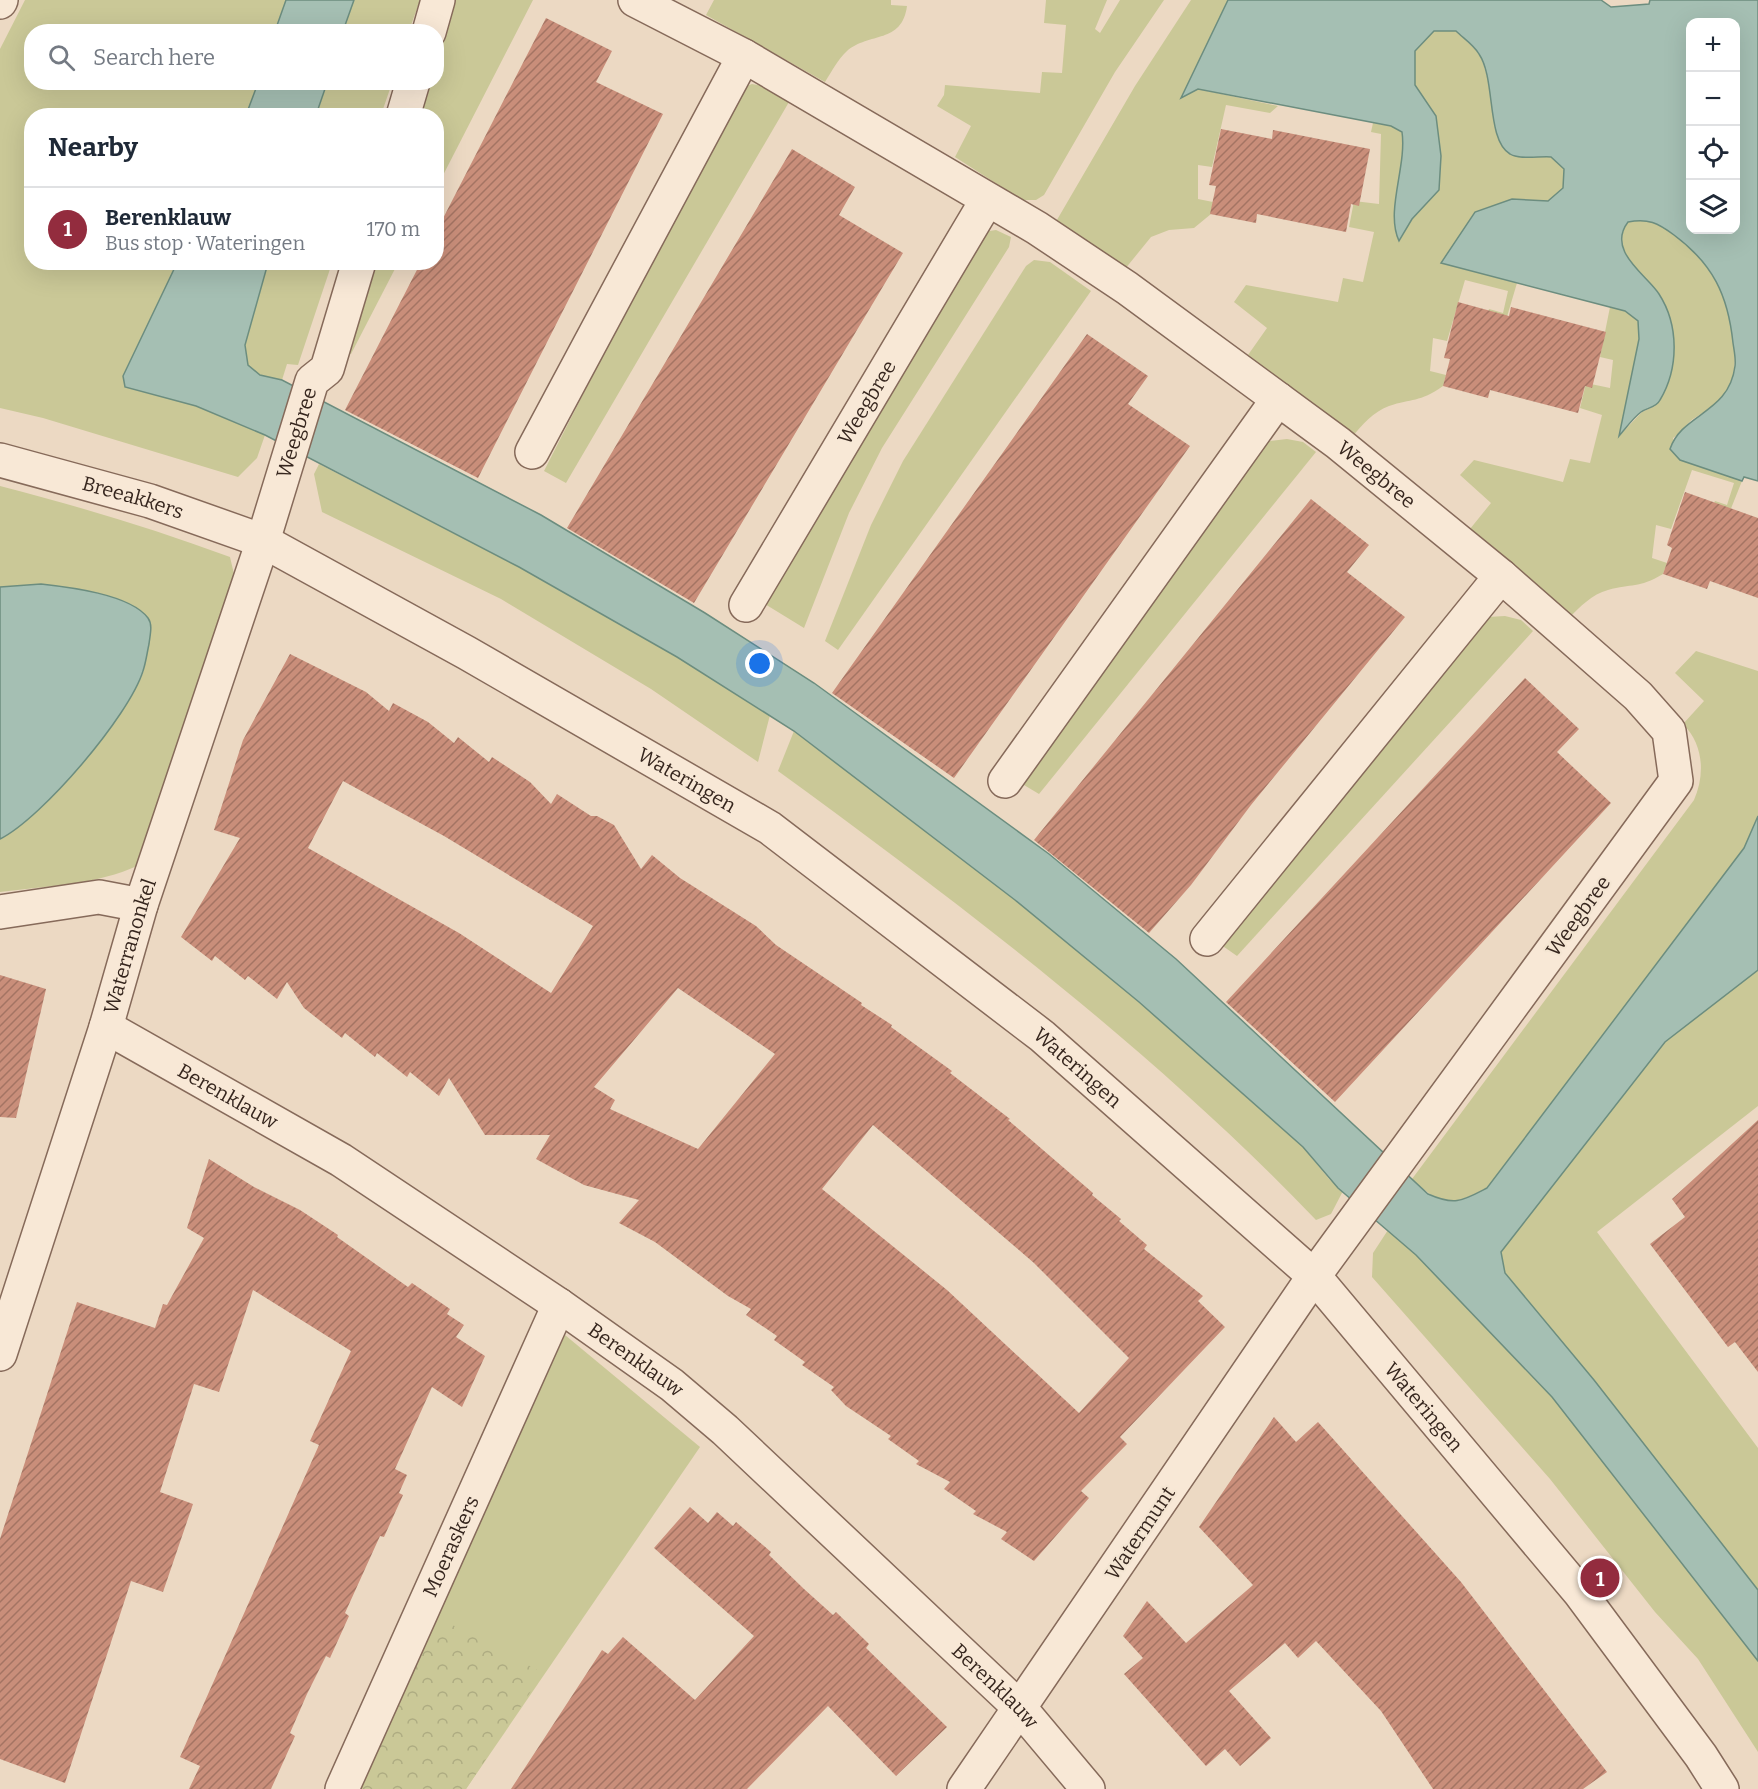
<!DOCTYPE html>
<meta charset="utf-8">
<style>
:root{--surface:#fff;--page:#f2f2f3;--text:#1f2937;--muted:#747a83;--line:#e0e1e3;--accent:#932c3e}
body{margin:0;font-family:Bitter,serif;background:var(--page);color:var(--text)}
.controls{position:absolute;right:18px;top:18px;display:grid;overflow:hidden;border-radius:12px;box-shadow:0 6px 24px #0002}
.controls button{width:54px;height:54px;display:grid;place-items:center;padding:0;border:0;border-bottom:2px solid var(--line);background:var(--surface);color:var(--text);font:30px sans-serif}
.you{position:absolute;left:760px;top:664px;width:21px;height:21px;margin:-15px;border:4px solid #fff;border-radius:50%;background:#1a73e8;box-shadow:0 0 0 9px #1a73e833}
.badge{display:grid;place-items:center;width:39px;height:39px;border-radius:50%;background:var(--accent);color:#fff;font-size:20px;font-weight:700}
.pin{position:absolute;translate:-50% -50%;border:3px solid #fff;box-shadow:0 2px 6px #0006}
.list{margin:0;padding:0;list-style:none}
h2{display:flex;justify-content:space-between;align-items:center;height:78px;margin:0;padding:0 24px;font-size:26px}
h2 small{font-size:20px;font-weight:400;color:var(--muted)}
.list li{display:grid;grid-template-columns:39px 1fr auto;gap:18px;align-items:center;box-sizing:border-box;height:84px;padding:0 24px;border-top:2px solid var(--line)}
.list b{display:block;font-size:22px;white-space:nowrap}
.list p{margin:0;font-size:20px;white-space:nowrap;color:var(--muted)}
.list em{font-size:20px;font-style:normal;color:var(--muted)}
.icon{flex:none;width:33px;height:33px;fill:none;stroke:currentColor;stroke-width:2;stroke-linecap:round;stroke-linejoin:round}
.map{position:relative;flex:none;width:1758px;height:1789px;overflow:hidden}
.search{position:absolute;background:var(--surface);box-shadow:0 6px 24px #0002;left:24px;top:24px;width:420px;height:66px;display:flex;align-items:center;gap:15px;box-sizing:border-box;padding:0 21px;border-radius:24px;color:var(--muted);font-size:22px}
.panel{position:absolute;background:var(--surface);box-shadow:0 6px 24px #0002;left:24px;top:108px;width:420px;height:162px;border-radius:24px}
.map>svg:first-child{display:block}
.grass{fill:#cac897}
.forest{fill:url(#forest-crowns)}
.water{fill:#a5bfb3;stroke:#6c8d7f;stroke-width:1.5;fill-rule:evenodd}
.building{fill:url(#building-hatch);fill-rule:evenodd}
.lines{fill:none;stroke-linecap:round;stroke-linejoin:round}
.minor-casing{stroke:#866a5a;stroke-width:36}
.minor{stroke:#f8e8d6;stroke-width:33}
.labels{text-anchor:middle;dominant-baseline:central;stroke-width:4.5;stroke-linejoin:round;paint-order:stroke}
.street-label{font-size:20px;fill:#36261e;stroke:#f4e5d2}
</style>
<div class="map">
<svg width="1758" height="1789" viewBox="0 0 1758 1789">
<defs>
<pattern id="forest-crowns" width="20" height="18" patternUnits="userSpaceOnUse" patternTransform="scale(1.5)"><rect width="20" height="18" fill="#cac897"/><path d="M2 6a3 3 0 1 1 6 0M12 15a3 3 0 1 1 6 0" fill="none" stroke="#aeac82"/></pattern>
<pattern id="building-hatch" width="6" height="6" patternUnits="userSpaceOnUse" patternTransform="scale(1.5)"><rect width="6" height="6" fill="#c98e7a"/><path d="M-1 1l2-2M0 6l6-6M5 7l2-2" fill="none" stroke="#a47463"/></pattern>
</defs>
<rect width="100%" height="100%" fill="#ecd9c3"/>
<!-- grass -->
<g class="grass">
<path d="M25,0H286L275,31L32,32V82L258,83L246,115L32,116V262L177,263L123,376L125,387L196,406L265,435L257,458L238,477L43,418L0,408V49Z"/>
<path d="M354,0H420L409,31H343Z"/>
<path d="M456,0H533L437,187L436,116H419L430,83L436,82L437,62Z"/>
<path d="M714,0H891V5L907,6C902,44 869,32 847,51C838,59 832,71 825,82L706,15Z"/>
<path d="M1046,0H1107L1095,29L1100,33L1120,0H1164L1115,72L1044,195L1036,200H1022L955,157L971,126L937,106L944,95L945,85L1040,93L1042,72L1062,73L1066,25L1044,23Z"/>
<path d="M1191,0H1228L1182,97L1198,89L1278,106L1270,113L1226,105L1212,167L1198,165V199L1213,202L1211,214L1194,228L1169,230L1151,237L1125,269L1054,225L1135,86Z"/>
<path d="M1434,31H1456L1480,54L1491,89L1495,130L1512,156L1551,157L1564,169L1563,188L1548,201L1512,199L1441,263L1517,283L1506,320L1488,315L1489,309L1503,313L1508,291L1465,280L1447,341L1433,338L1430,371L1446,375L1443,386C1419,403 1412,398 1389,406C1373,412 1362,425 1352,437L1248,355L1267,328L1234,302L1246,285L1338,302L1343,278L1363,282L1374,232L1349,227L1354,201L1379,204L1381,134L1371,132L1373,123L1391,126L1402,132L1404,148L1400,240L1412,219L1439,190L1436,116L1415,85V51Z"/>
<path d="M327,83H392L381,115L316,116Z"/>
<path d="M752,84L763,86L789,102L566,483L544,471L734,98L742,88Z"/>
<path d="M1645,218C1663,227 1685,238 1698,253C1725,283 1749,359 1725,394C1716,407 1705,411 1693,419C1686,424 1681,433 1673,438L1680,460L1742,481L1730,511L1713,506L1715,501L1727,505L1734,483L1692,470L1671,529L1656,525L1652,558L1667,563L1663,574C1638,589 1632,583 1608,590C1592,594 1580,607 1569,618L1470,529L1491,503L1460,475L1474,460L1563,482L1570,459L1590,463L1602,415L1580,408L1586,383L1610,388L1613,360L1600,357L1610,307L1625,311L1639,321V339L1620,435L1642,412L1655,406L1659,293C1641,276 1609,248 1628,222Z"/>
<path d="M996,230L1011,237L1009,247L882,448L849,513L804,628L760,601L983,232Z"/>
<path d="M1034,260L1050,262L1091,291L838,650L825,641L871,525L903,461L1026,266Z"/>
<path d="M268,263H332L298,365L287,364L282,380L260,375L248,365L245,345Z"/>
<path d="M371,263H398L351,354L343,350Z"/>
<path d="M1287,439L1303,442L1316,452L1039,794L1019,782L1256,448L1270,441Z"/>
<path d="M319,464L519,567L677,657L770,715L758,762L651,689L501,599L322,512L314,474Z"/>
<path d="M0,486C78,506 154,529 230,557L234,574L139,865C97,885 46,886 0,892V839C44,817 125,719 143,673C148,658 147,635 148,618C110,586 48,583 0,587Z"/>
<path d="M1505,616L1521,620L1533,631L1237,956L1217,942L1488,617Z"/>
<path d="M1696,651L1758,671V816L1744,848L1487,1188C1453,1206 1441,1207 1412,1179L1694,800C1705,775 1704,745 1683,724L1704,701L1675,673Z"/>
<path d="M794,731L1015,900L1139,1002L1303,1147L1329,1179L1343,1191L1331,1214L1316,1220C1154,1051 966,908 778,771Z"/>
<path d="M1758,970V1106L1597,1232L1758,1448V1590L1505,1273L1501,1252L1665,1042Z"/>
<path d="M1388,1230L1416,1255L1552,1397L1758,1661V1752L1698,1659L1655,1612L1550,1479L1372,1277L1373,1253Z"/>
<path d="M565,1335L700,1447L466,1789L432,1614Z"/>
</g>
<!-- forest -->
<path class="forest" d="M432,1614L543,1673L466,1789H354Z"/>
<!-- water -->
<g class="water">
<path d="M286,0H354L343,31H275Z"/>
<path d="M1228,0H1601L1611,7L1649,4L1650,0H1758V481L1744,477L1742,481L1680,460L1670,449C1682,413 1729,414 1735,366C1736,359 1734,350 1733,343C1728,295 1713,264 1674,235C1658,223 1648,218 1628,222C1606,251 1647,275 1659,294C1679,325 1679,368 1660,400C1656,408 1648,407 1641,412C1633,418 1626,428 1619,436L1639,339L1638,321L1625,311L1441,263L1475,212L1512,199L1548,201L1563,188L1564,169L1551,157C1540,156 1519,160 1510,154C1486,140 1496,79 1479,54C1474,45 1463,38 1456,31H1434L1415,51V85L1436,116L1441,156L1439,190L1412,219L1399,241C1385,211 1407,166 1402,132L1391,126L1198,89L1181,98ZM1690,22H1736V230H1690Z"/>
<path d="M258,83V82L327,83L316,115H246Z"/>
<path d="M177,263H268L245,345L248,365L260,375L282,380L541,515L705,613L814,683L1049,854L1176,959L1428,1194C1455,1206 1462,1201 1487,1188L1744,848L1758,816V970L1665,1042L1501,1252L1505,1273L1594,1380L1758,1590V1661L1552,1397L1416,1255L1338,1188L1303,1147L1139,1002L1015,900L794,731L677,657L519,567L265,435L196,406L125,387L123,376Z"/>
<path d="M41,584C68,587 130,594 148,618C153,625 150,635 149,644C147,653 146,662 143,671C129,716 42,818 0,839V587Z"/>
</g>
<!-- building -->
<g class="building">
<path d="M546,18L612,51L596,82L663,114L478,478L345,410L421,262H436V232Z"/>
<path d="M1221,129L1272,139L1273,130L1370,149L1359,206L1351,204L1346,232L1257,214L1256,223L1210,214L1216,186L1209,185Z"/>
<path d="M792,149L855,187L839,215L903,253L694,603L567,528Z"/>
<path d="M1458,302L1509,316L1511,307L1606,332L1592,388L1585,386L1578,413L1490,390L1488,398L1443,386L1450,359L1444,358Z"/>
<path d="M1087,334L1148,376L1128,404L1190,446L954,778L832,693Z"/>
<path d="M1685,492L1758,518V598L1710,581L1707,589L1663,574L1672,548L1667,545Z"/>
<path d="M1311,499L1369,545L1347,572L1405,617L1251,805L1191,885L1149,933L1034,840Z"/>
<path d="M290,654L366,692L389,711L393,703L428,722L454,743L458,737L489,762L492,757L530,782L551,804L557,794L591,816H597L614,825L641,869L652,855L680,878L756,926L776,945L862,1003L861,1005L892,1025L891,1027L952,1071L950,1073L1010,1119L1008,1120L1093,1193L1092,1195L1121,1219L1119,1221L1147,1245L1144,1249L1203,1296L1198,1301L1225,1327L1120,1437L1127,1444L1081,1491L1089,1498L1034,1561L1001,1539L1007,1532L973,1514L976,1511L944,1489L950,1482L916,1464L919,1461L888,1439L891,1436L846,1406L831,1390L834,1387L802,1365L805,1362L774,1340L777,1336L746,1315L751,1309L728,1296L655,1242L619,1223L639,1200L584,1185L536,1159L550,1135H485L449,1078L439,1096L410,1072L407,1077L377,1053L375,1057L345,1033L342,1038L304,1008L287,982L277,999L248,976L245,980L215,956L212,961L181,937L240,838L214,830L243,740ZM343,781L444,836L593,926L551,993L459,933L308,848ZM678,988L775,1054L698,1149L610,1109L615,1100L594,1087ZM873,1125L1034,1263L1129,1358L1079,1413L947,1290L822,1189Z"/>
<path d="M1525,678L1579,729L1557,752L1611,803L1335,1102L1226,1002Z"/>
<path d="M0,975L46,989L16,1118L0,1117Z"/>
<path d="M1758,1120V1372L1735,1342L1728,1347L1650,1244L1685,1217L1672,1199Z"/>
<path d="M209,1159L254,1187L300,1210L338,1235L337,1237L408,1287L412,1283L450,1309L447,1314L464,1325L456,1337L485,1356L462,1407L432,1387L395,1469L407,1475L399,1493L403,1495L384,1537L380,1536L345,1613L349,1616L330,1658L326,1656L307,1694L290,1733L295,1736L271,1789H189L200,1766L180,1757L319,1445L310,1441L351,1351L253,1290L219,1392L194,1384L160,1492L193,1504L163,1592L131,1581L65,1783L0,1759V1539L77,1302L155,1328L163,1304L167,1305L204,1238L187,1228Z"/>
<path d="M1274,1417L1296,1442L1318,1422L1461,1582L1607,1772L1583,1789H1433L1381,1711L1316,1641L1298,1658L1285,1643L1229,1691L1271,1738L1240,1766L1225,1749L1206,1766L1124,1674L1143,1658L1123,1636L1147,1601L1186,1643L1253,1585L1199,1527Z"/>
<path d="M690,1507L708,1523L717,1512L733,1526L736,1522L771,1552L769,1555L804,1589L833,1615L836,1612L869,1644L866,1648L947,1727L896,1776L828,1706L747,1789H511L602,1650L608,1654L623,1637L695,1700L754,1636L654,1548Z"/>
</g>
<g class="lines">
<defs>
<g id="minor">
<path id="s1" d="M635,0L744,56L1037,228L1127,288L1338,443L1501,576L1638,696L1669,731L1676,781L1314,1276L964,1789"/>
<path d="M0,2L1,0"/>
<path d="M429,32L438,0"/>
<path d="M403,116L413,82"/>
<path d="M532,452L744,56"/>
<path id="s2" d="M0,460L150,501L263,541L467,653L770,828L1042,1036L1314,1276L1580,1593L1701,1756L1722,1789"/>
<path id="s3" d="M746,605L987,200"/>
<path d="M1005,781L1278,399"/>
<path d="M0,912L99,897L141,905"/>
<path d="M1207,939L1501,576"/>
<path id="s4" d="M106,1027L341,1160L559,1305L672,1385L725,1430L1020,1708L1088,1789"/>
<path id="s5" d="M0,1354L106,1027L141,905L263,541L312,381L327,369L359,262"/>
<path id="s6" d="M342,1789L559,1305"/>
</g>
</defs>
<!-- minor casing -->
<use href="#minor" class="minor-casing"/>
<!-- minor -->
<use href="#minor" class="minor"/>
</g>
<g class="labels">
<!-- street labels -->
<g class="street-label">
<text stroke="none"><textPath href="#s3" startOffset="236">Weegbree</textPath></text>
<text stroke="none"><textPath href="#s5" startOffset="968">Weegbree</textPath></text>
<text stroke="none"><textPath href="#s1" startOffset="882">Weegbree</textPath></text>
<text stroke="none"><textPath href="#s2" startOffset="138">Breeakkers</textPath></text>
<text stroke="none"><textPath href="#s2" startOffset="762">Wateringen</textPath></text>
<text transform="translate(1578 916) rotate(-54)">Weegbree</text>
<text stroke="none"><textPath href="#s5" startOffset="428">Waterranonkel</textPath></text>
<text stroke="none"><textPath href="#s2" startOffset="1248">Wateringen</textPath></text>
<text stroke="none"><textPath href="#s4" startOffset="140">Berenklauw</textPath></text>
<text stroke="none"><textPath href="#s4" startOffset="626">Berenklauw</textPath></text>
<text stroke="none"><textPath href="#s2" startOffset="1734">Wateringen</textPath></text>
<text transform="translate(1140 1533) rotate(-56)">Watermunt</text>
<text stroke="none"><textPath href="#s6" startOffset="266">Moeraskers</textPath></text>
<text stroke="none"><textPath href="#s4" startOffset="1112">Berenklauw</textPath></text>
</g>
</g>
</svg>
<div class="controls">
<button>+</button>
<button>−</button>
<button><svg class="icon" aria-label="locate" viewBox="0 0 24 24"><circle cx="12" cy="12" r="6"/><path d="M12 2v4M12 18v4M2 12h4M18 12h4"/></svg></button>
<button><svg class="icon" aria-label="layers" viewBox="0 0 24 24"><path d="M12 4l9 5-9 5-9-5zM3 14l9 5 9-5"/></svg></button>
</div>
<div class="you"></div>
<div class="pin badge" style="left:1600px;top:1578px">1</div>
<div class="search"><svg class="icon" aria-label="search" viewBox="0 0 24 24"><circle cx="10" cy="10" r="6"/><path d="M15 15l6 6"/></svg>Search here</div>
<section class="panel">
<h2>Nearby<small></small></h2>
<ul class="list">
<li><span class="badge">1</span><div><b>Berenklauw</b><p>Bus stop · Wateringen</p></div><em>170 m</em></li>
</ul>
</section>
</div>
